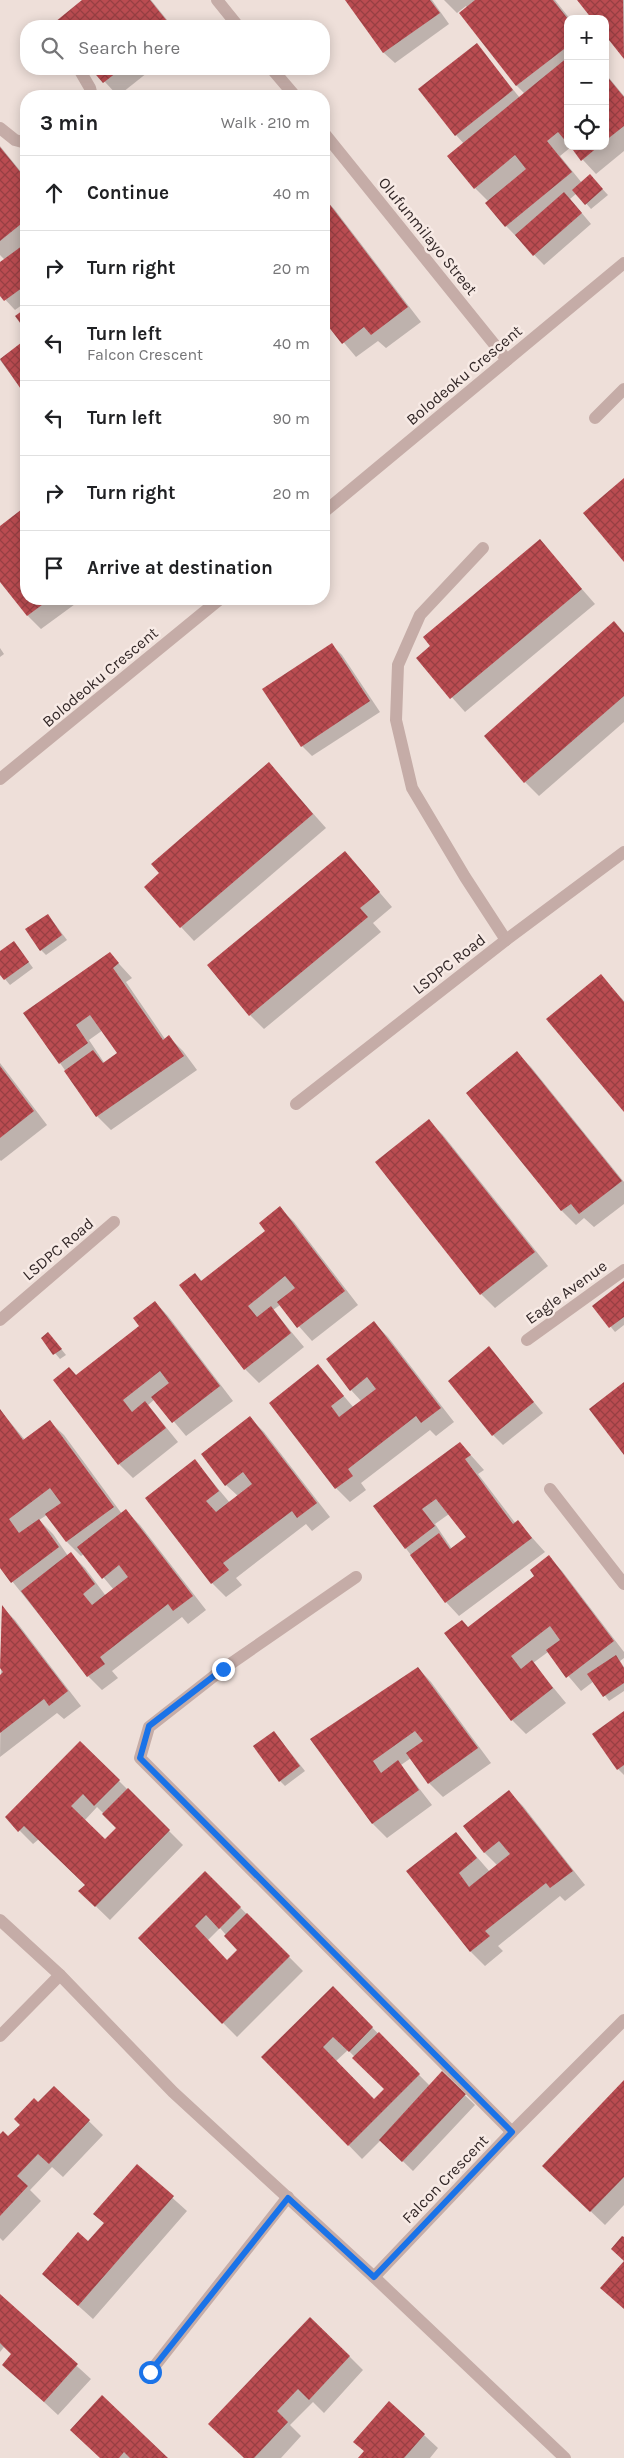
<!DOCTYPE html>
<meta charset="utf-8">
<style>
:root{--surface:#fff;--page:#f2f2f2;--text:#202124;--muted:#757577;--line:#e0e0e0}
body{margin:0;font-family:Karla,sans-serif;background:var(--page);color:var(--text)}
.controls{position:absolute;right:15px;top:15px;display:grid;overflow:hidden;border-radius:10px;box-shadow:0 2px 12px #0003}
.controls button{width:45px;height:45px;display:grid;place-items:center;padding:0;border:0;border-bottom:1px solid var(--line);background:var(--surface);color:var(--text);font:25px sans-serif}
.stop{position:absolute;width:15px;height:15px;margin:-11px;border:4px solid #1a73e8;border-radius:50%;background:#fff}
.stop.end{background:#1a73e8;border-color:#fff;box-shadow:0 1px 5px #0008}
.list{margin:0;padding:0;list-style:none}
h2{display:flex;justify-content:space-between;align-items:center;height:65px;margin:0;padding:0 20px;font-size:21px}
h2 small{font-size:16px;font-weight:400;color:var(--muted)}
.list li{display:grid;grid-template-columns:32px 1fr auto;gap:15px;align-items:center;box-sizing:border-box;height:75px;padding:0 20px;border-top:1px solid var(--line)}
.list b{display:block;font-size:19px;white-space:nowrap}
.list p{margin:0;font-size:16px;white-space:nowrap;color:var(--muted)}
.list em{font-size:16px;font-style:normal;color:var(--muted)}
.icon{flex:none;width:28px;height:28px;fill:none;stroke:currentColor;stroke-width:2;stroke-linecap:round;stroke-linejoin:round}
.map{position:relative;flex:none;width:624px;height:2458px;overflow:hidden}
.search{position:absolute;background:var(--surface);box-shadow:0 2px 12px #0003;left:20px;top:20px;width:310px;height:55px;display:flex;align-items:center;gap:12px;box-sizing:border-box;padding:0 18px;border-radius:20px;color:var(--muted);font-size:19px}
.panel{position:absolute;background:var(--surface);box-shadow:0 2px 12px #0003;left:20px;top:90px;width:310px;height:515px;border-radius:20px}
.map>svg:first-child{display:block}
.shadow{fill:#0003;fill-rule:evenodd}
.building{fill:url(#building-cross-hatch)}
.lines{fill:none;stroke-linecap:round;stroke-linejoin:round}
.lane{stroke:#c5aca7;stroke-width:12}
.street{stroke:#c5aca7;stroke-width:12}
.route{stroke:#1a73e8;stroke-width:6}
.labels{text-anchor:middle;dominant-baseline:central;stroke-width:5;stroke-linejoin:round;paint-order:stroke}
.street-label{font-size:16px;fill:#322727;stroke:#f7eae5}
</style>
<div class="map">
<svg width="624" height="2458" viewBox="0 0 624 2458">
<defs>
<pattern id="building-cross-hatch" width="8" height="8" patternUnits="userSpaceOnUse" patternTransform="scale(1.25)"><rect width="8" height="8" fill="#ba4c51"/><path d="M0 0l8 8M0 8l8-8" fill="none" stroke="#983f43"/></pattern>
</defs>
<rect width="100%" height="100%" fill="#eedfd9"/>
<!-- shadow -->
<g class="shadow">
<path d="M84,0H151L172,26H60L56,22Z"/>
<path d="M347,0H432L449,24L395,63L384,53Z"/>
<path d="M444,0H555L570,19H568V146H605V73L624,96V151L596,174L571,147L560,156L582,183L595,181L608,195L591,209L577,193L570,199L591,224L544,265L506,226L487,203L489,202L475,188L464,144L456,135L477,45L520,98L525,94L516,85L466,6L457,13Z"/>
<path d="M579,0H624V57L605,33V19Z"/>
<path d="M93,69H152L118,96Z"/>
<path d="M0,146L26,178V302L15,310L0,294V264L5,260L0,255Z"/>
<path d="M324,198L335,210L421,322L386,348L378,341L356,357L324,319Z"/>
<path d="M26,340V395L0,360Z"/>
<path d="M324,369L329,376L324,380Z"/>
<path d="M26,508V599H82L41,629L28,616L0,579V528Z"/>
<path d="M540,541L595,604L465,712L417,658Z"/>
<path d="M614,623L624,633V722L539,796L525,782Z"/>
<path d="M332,645L342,655L380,712L312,756L302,746Z"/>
<path d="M0,648L4,654L0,657Z"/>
<path d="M269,764L326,828L194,941L181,927Z"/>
<path d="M345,852L392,907L373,923L381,932L264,1029L250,1015Z"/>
<path d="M48,915L67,940L46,955L41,950Z"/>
<path d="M14,942L33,968L10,985L0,973V952Z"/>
<path d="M110,954L132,978L126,982L165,1039L169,1037L183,1051L197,1070L111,1130L97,1116L25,1013ZM103,1030L119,1053L105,1064L89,1040Z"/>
<path d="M601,976L624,1001V1110Z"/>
<path d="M517,1053L531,1067L624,1182V1204L594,1227L584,1218L576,1225L562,1211L467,1093Z"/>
<path d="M0,1063L47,1125L1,1161L0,1160Z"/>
<path d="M429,1121L443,1135L548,1266L495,1308L481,1294Z"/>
<path d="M280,1208L294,1222L358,1305L312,1341L280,1305L273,1310L304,1347L259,1383L245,1369L195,1274L202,1281L267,1231Z"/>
<path d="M624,1282V1325L615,1332L594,1306Z"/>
<path d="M155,1302L168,1316L233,1401L186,1436L155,1399L148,1405L178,1442L133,1478L119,1464L76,1376L141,1326Z"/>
<path d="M374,1323L388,1337L454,1422L436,1436L430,1430L361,1483L366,1490L350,1502L336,1488L318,1366L354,1408L362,1402L351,1390Z"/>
<path d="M42,1338L53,1339L66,1355L60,1359Z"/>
<path d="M489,1348L543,1413L503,1445L493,1435Z"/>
<path d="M0,1410L25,1440L50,1422L64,1435L122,1514L126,1511L140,1525L206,1610L188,1624L182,1617L112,1671L118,1678L102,1690L88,1676L0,1566ZM47,1515L67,1542L81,1556L84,1554L114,1590L106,1596L85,1568L71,1554L68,1556L53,1534L39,1520Z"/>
<path d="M250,1418L264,1432L330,1517L312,1531L306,1524L236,1578L242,1585L226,1597L212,1583L147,1498L195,1461L230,1503L238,1496L226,1485Z"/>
<path d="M460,1443L484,1470L478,1474L516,1524L518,1522L545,1552L459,1616L446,1602L375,1507ZM449,1514L467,1538L452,1549L435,1524Z"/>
<path d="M549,1557L562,1571L624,1652V1658L620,1661L624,1667V1691L609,1701L594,1681L581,1691L548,1652L533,1663L566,1703L526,1734L512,1720L469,1628L536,1576Z"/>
<path d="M2,1607L15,1620L81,1706L64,1719L57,1713L0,1757Z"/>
<path d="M418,1668L431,1682L491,1763L443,1797L429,1783L411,1758L401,1765L432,1805L387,1838L373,1824L312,1740Z"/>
<path d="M624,1713V1775L618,1769Z"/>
<path d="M274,1732L305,1771L285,1786L280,1781Z"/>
<path d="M119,1781L183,1845L110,1920L80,1891L86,1885L39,1839L33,1844L6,1817ZM97,1807L118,1828L105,1841L85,1820Z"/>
<path d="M509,1792L523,1806L585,1885L565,1901L560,1896L498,1946L503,1951L485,1966L471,1952L408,1872L456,1833L490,1872L498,1866L484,1852Z"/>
<path d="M205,1872L303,1971L237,2037L139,1938ZM220,1928L239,1950L228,1962L207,1941Z"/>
<path d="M333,1988L430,2086L442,2073L475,2105L413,2171L381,2140L362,2159L263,2057ZM348,2050L386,2089L374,2101L336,2061Z"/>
<path d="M624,2082V2205L605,2225L558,2180Z"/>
<path d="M54,2087L103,2135L63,2177L52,2167L30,2190L41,2201L3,2241L0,2238V2136L8,2138Z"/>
<path d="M137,2166L187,2211L93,2319L43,2274L89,2243L105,2224Z"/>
<path d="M0,2296L91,2379L58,2415L18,2378L12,2354L4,2347L0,2352Z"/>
<path d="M349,2356L363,2370L324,2413L313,2402L290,2425L301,2436L281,2458H245L210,2424Z"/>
<path d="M424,2435L438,2448L430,2458H360L365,2452L355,2442Z"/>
<path d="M82,2440L167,2458H101Z"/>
</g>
<!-- building -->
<g class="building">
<path d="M82,0H150L171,26H58L55,22Z"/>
<path d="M345,0H430L440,13L383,53Z"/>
<path d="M475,0H553L568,19V46L516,86L459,13Z"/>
<path d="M577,0H623L624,59L605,35V19H592Z"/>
<path d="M477,43L513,90L455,136L418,89Z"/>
<path d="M568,57V144L558,132L547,141L572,172L505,227L485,203L526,169L515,155L474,189L447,156Z"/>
<path d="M91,69H121L103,83Z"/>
<path d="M605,74L624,97V126L605,141Z"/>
<path d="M570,146H599L581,161Z"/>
<path d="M0,147L26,179V220L0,241Z"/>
<path d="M590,174L603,189L585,205L572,190Z"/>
<path d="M564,192L582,213L533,256L515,235Z"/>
<path d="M324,197L408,307L371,335L364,327L342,344L324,321Z"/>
<path d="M26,243V285L4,301L0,296V262Z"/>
<path d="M26,308V331L15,316Z"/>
<path d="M26,339V394L25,395L0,359Z"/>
<path d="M624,478V562L583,513Z"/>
<path d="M26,506V599H50L27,616L0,582V526Z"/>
<path d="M540,539L582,589L450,699L416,658L430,646L423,637Z"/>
<path d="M614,621L624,633V696L524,783L484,736Z"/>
<path d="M332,643L370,701L301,747L262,689Z"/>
<path d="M269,762L313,814L180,928L144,887L159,873L151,864Z"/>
<path d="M345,851L380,892L360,908L368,917L249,1016L207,965Z"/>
<path d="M48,914L62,935L40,951L25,929Z"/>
<path d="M14,941L29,962L4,980L0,975V951Z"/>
<path d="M110,952L119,963L113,968L163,1040L169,1035L184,1056L96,1117L64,1071L93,1050L103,1063L117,1053L90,1015L76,1025L88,1043L59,1064L23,1013Z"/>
<path d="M601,974L624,1002V1112L546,1019Z"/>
<path d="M517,1051L622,1181L579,1214L571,1204L561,1211L466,1093Z"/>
<path d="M0,1066L34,1111L0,1138Z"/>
<path d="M429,1119L535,1252L480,1295L375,1162Z"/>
<path d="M280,1206L345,1291L297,1328L277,1302L295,1288L285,1276L248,1306L257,1317L271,1306L291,1333L244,1370L179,1285L195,1273L201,1281L265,1231L259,1223Z"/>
<path d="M624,1281V1317L609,1328L592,1306Z"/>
<path d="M155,1301L220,1386L172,1423L151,1397L169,1383L160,1371L123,1400L132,1412L145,1401L166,1428L118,1465L53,1380L69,1367L76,1375L139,1326L133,1318Z"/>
<path d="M374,1321L441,1408L421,1423L416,1416L348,1469L353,1476L335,1489L269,1403L318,1364L344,1396L331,1406L339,1417L376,1389L367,1377L350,1391L326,1359Z"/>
<path d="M48,1332L62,1349L53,1355L41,1338Z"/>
<path d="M489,1346L534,1402L492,1436L448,1381Z"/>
<path d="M624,1382V1455L589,1409Z"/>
<path d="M0,1409L23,1440L50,1420L114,1507L66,1542L45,1514L61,1503L50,1488L9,1519L19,1533L39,1519L59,1547L11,1583L0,1568Z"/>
<path d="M250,1416L317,1503L297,1518L292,1511L223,1563L229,1570L211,1584L145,1498L195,1459L219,1491L206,1501L216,1512L252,1484L243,1472L225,1486L201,1454Z"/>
<path d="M460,1442L471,1455L465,1459L513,1524L518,1520L532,1538L445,1603L410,1555L439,1533L450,1549L466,1537L436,1499L422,1509L435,1526L405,1549L373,1506Z"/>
<path d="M126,1509L193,1596L173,1611L168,1604L100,1657L105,1664L87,1677L21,1591L71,1552L95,1584L83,1594L92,1605L128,1577L119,1565L102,1579L77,1547Z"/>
<path d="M549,1555L614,1641L566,1678L546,1650L560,1640L550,1626L511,1656L521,1669L532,1660L553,1688L511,1721L444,1633L462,1620L468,1627L534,1576L530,1570Z"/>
<path d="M2,1605L68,1691L49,1706L44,1699L0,1733V1675L3,1672L0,1668Z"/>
<path d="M616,1655L624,1668V1683L603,1697L587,1674Z"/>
<path d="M418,1667L478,1748L428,1784L406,1753L423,1741L415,1731L373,1761L381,1773L398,1760L419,1790L372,1824L310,1739Z"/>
<path d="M624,1711V1765L617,1770L592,1734Z"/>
<path d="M274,1731L300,1766L279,1782L253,1746Z"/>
<path d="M80,1741L120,1780L94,1806L83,1794L71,1806L105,1839L116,1828L102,1814L128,1788L170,1830L95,1907L78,1891L85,1885L24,1826L18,1832L5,1817Z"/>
<path d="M509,1790L573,1871L550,1888L546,1883L485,1931L490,1936L470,1952L406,1871L456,1832L477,1858L459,1873L469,1887L510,1854L499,1841L484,1853L463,1826Z"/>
<path d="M205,1871L241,1907L219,1929L206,1915L195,1926L227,1960L237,1950L224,1936L247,1913L290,1956L222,2024L138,1938Z"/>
<path d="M333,1986L373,2027L349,2052L333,2037L323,2047L374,2099L384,2089L352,2058L379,2032L420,2074L348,2146L261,2057Z"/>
<path d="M442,2071L466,2094L402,2162L379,2140Z"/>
<path d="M624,2080V2177L590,2212L542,2166Z"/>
<path d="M54,2086L90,2120L49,2164L38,2154L17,2176L28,2186L0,2216V2134L3,2131L8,2136L20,2125L14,2119L34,2098L38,2102Z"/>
<path d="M137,2164L174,2196L78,2306L42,2274L78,2232L88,2241L104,2223L93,2214Z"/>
<path d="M622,2236L624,2237V2309L600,2288L624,2261L611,2249Z"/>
<path d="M0,2294L78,2364L44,2402L2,2365L11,2354L0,2343Z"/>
<path d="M310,2317L350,2356L309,2400L298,2389L277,2411L288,2422L254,2458H244L208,2424Z"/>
<path d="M102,2395L168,2458H130L124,2452L119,2458H100L70,2430Z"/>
<path d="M389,2401L425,2434L404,2458H358L364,2451L353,2442Z"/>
</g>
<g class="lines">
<!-- lane -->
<g class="lane">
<path d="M79,69L90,88L92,96"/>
<path d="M0,128L15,140L26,143"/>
<path d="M356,1577L223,1669L149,1727L140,1758L512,2132"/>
<path d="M0,2036L60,1975"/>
<path d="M150,2372L288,2197"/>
</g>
<!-- street -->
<g class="street">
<path d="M217,0L238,26"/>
<path d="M272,69L295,96"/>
<path d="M324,133L507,360"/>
<path d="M595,418L624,389"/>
<path d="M324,512L624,263"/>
<path d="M483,548L420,615L398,665L396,720L412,788L465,877L506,940"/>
<path d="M0,779L220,599"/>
<path d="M296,1104L506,940L624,852"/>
<path d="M0,1320L114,1222"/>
<path d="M527,1340L624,1270"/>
<path d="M550,1489L624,1584"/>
<path d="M0,1920L60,1975L173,2092L374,2277L565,2458"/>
<path d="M374,2277L512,2132L624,2020"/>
</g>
</g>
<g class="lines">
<!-- route -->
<path class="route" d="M150,2372L288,2198L374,2277L512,2132L140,1758L149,1726L223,1669"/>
</g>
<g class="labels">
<!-- street labels -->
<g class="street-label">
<text transform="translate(428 236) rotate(51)">Olufunmilayo Street</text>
<text transform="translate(464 375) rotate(-40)">Bolodeoku Crescent</text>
<text transform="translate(100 677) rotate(-40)">Bolodeoku Crescent</text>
<text transform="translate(449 964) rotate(-38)">LSDPC Road</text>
<text transform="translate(58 1249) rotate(-40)">LSDPC Road</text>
<text transform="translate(566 1292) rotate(-36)">Eagle Avenue</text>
<text transform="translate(445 2179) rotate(-46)">Falcon Crescent</text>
</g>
</g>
</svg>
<div class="controls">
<button>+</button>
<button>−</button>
<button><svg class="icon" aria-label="locate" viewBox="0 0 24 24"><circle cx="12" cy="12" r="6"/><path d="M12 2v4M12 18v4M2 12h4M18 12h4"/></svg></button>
</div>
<div class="stop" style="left:150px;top:2372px"></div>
<div class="stop end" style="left:223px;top:1669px"></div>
<div class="search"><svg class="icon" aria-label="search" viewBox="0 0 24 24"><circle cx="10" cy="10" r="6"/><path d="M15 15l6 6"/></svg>Search here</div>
<section class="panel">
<h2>3 min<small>Walk · 210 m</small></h2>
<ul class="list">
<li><svg class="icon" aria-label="ahead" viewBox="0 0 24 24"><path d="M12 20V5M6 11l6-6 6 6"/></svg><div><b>Continue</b></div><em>40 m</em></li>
<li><svg class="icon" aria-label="right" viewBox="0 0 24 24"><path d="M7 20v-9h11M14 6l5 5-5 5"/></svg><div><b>Turn right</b></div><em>20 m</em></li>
<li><svg class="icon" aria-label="left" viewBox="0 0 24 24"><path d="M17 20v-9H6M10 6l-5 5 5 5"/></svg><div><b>Turn left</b><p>Falcon Crescent</p></div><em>40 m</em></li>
<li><svg class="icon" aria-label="left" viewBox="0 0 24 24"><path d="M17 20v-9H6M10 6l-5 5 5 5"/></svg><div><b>Turn left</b></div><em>90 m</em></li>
<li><svg class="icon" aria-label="right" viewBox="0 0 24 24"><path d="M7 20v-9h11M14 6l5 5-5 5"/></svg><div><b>Turn right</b></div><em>20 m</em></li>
<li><svg class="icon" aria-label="arrive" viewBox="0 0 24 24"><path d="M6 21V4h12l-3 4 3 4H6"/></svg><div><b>Arrive at destination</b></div></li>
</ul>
</section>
</div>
